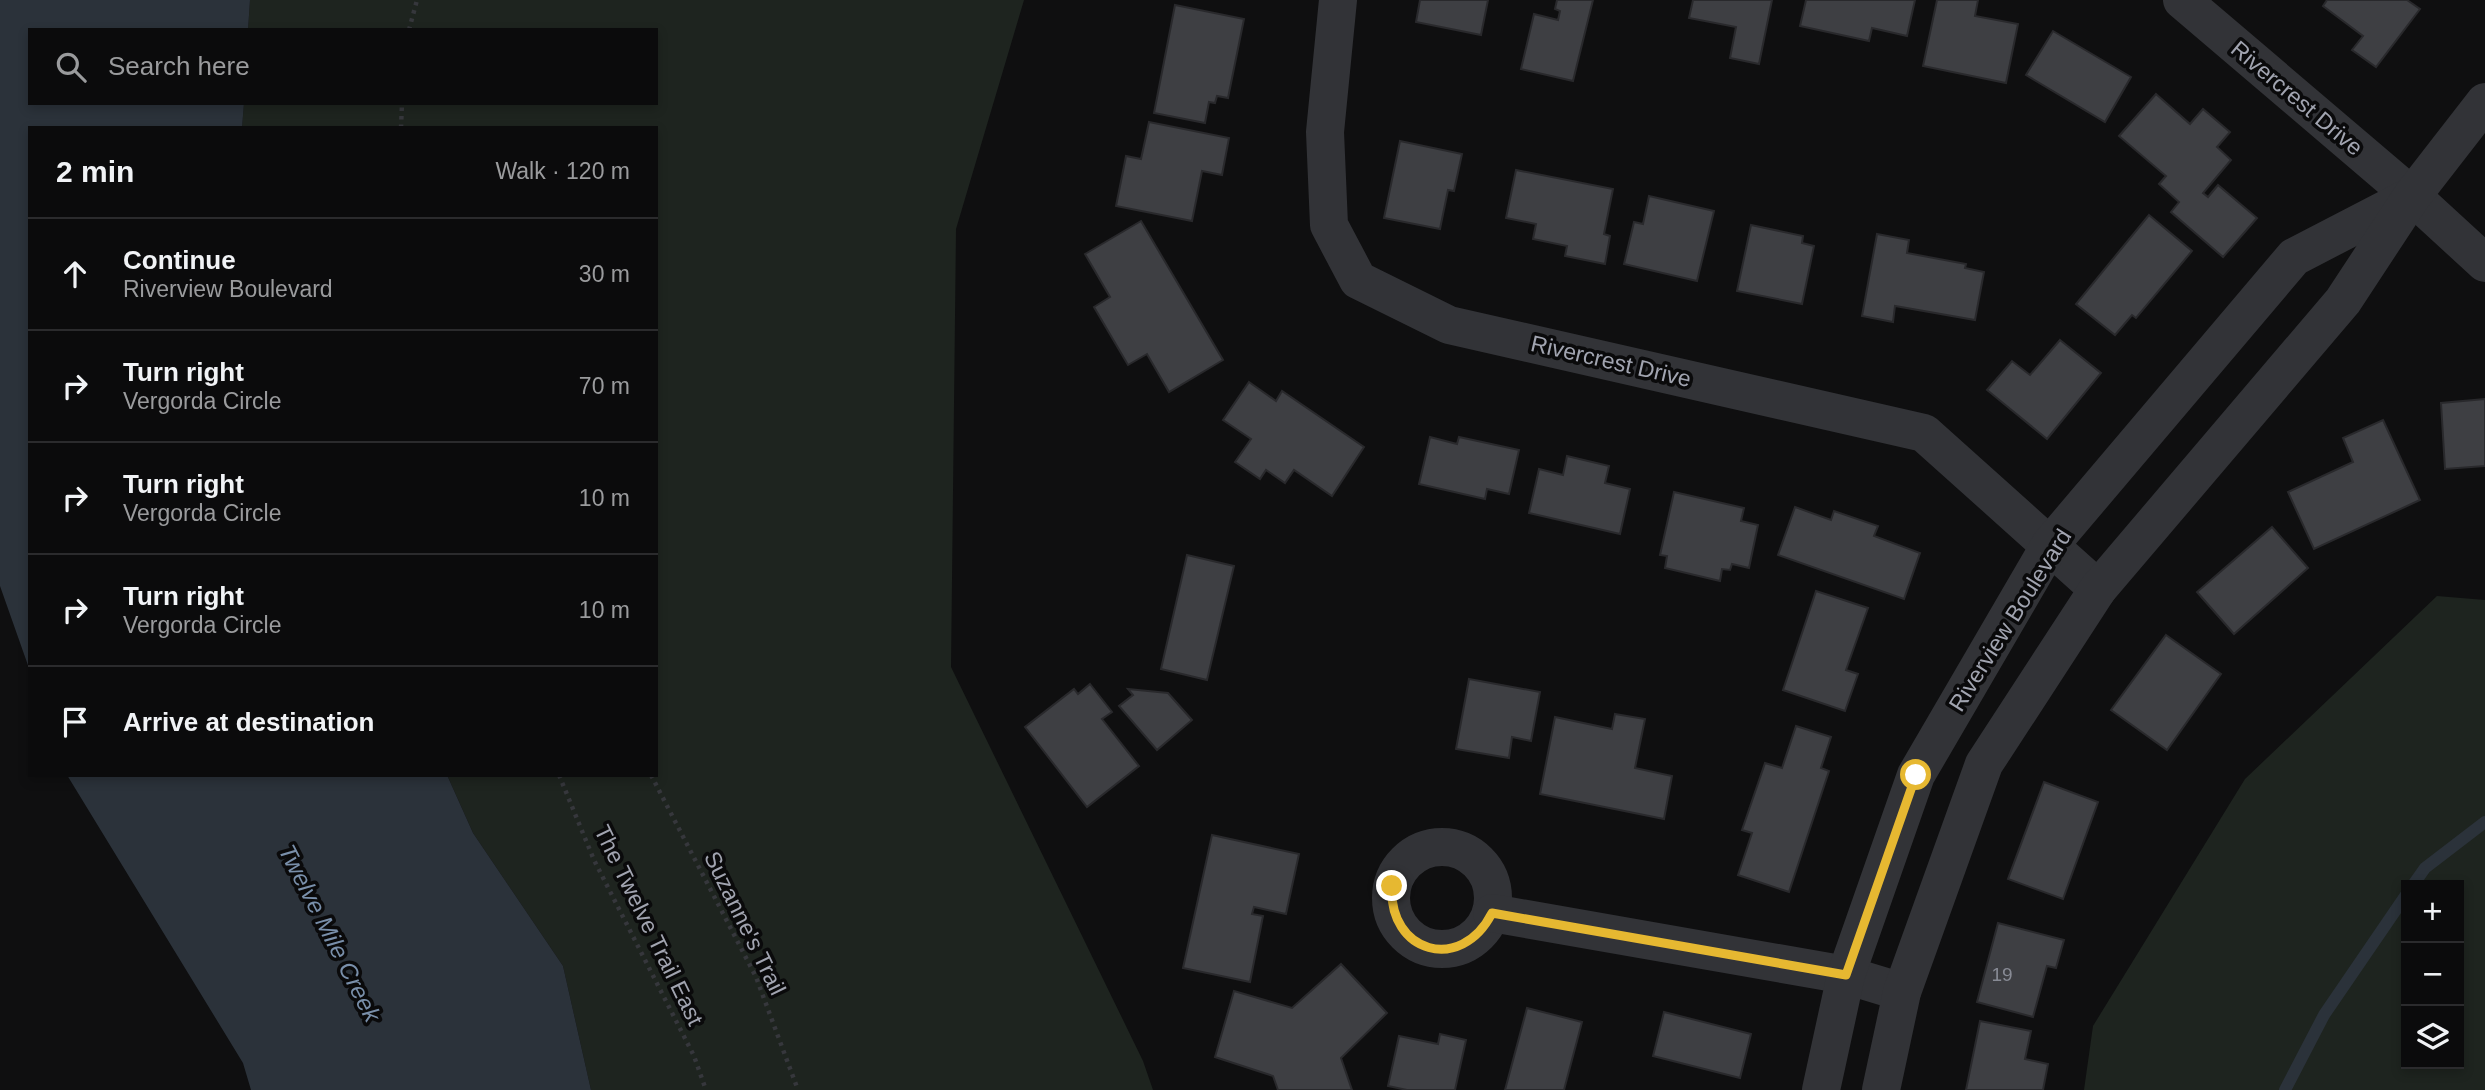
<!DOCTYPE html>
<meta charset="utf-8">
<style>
:root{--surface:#0b0b0c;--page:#19191a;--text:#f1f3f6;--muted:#9a9b9d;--line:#2b2b2d}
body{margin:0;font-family:Arial,sans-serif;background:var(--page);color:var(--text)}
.controls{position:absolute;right:21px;bottom:21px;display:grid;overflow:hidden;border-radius:0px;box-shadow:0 4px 10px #0003}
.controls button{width:63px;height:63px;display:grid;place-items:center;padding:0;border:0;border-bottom:2px solid var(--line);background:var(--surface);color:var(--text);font:35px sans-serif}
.stop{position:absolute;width:21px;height:21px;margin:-16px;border:5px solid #e6b831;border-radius:50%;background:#fff}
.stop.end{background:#e6b831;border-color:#fff;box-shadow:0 2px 7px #0008}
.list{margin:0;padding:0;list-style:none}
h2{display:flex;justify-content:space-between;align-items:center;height:91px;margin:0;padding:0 28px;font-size:30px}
h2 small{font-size:23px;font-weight:400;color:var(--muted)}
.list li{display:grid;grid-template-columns:46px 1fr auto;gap:21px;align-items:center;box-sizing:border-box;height:112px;padding:0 28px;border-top:2px solid var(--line)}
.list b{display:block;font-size:26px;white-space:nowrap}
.list p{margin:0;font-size:23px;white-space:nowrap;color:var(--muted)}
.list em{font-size:23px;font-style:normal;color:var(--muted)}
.icon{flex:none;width:38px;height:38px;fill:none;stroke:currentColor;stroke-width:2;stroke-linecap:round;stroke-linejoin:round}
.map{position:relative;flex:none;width:2485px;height:1090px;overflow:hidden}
.search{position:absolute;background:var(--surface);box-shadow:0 4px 10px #0003;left:28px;top:28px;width:630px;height:77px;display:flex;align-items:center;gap:18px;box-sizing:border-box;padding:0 24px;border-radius:0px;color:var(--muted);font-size:26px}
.panel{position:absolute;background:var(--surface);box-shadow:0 4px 10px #0003;left:28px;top:126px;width:630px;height:651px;border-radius:0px}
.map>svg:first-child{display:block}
.green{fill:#1e241f;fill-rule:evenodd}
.water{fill:#2b323a}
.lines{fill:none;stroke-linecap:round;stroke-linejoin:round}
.stream{stroke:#2b323a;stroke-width:12}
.building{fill:#3e3f43;stroke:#29292c;stroke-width:2}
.path{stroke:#36373c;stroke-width:4.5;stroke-dasharray:3.5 5;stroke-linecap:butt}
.minor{stroke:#323337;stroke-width:38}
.route{stroke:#e6b831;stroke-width:9}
.labels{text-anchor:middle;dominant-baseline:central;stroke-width:7;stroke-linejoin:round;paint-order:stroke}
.number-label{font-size:19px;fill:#888b95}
.street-label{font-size:23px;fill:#a1a4b0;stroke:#0a0a0b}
.water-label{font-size:24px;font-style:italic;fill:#798faa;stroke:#0a0a0b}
</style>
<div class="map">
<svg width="2485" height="1090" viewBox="0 0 2485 1090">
<rect width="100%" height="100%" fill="#0f0f10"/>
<!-- green -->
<g class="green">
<path d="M250,0H1024L956,229L951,667L1143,1061L1153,1090H591L563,966L473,833L447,775H656V128H242L244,103H656V30H248Z"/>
<path d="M2437,596L2485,600V1090H2084L2093,1026L2245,779ZM2406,885H2459V1064H2406Z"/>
</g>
<!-- water -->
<g class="water">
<path d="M0,0H250L248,30H30V103H244L242,128H30V671L0,586Z"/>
<path d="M67,775H447L473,833L563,966L591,1090H251L243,1063Z"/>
</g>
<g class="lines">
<!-- stream -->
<g class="stream">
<path d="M2413,885L2425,868L2485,822"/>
<path d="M2285,1090L2324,1015L2406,895"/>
</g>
</g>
<!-- building -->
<g class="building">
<path d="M1420,0H1488L1481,35L1416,22Z"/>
<path d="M1557,0H1593L1573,81L1521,69L1534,14L1558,20L1560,11L1555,9Z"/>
<path d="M1693,0H1772L1759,64L1730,58L1736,27L1689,18Z"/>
<path d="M1806,0H1915L1907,36L1872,28L1869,41L1800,26Z"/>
<path d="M1937,0H1978L1975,16L2018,24L2006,83L1923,66Z"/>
<path d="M2327,0H2407L2420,9L2376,67L2352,50L2363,36L2323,6Z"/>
<path d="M1175,5L1244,19L1228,98L1217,96L1215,103L1209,102L1205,123L1154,113Z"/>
<path d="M2053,31L2131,77L2105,122L2026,75Z"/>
<path d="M2156,94L2190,124L2203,109L2230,132L2217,147L2231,160L2203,193L2208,197L2218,185L2257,218L2223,257L2171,212L2179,202L2159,184L2166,176L2119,136Z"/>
<path d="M1149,122L1229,138L1222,175L1202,171L1192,221L1116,206L1126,156L1141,159Z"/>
<path d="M1400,141L1462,154L1454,191L1448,190L1440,229L1384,218Z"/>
<path d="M1516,170L1613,189L1604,234L1610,236L1605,264L1565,256L1567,246L1533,239L1536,224L1506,218Z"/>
<path d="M1649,196L1714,211L1697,281L1624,264L1634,222L1643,224Z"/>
<path d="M2149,215L2192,251L2136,318L2132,315L2115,335L2076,304Z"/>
<path d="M1141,221L1223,360L1169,392L1147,354L1128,365L1094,307L1110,297L1085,254Z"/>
<path d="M1751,225L1803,236L1802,243L1814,246L1802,304L1737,291Z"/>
<path d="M1877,234L1909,240L1907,253L1966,264L1965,268L1984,272L1975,320L1895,306L1893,322L1862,316Z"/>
<path d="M2060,340L2101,373L2047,439L1987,390L2012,361L2030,375Z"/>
<path d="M1249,382L1276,401L1282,391L1364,447L1332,496L1294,470L1285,483L1266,470L1260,479L1235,462L1251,439L1223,420Z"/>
<path d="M2485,399V466L2445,469L2441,403Z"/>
<path d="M2383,420L2420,500L2314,549L2288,492L2353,462L2343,438Z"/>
<path d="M1430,437L1457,444L1459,437L1519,450L1509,494L1487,489L1485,499L1419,484Z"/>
<path d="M1567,456L1609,466L1605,483L1630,489L1620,534L1529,513L1539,469L1563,475Z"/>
<path d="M1674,492L1744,508L1741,521L1758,525L1749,568L1732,564L1730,570L1722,569L1720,581L1665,568L1667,556L1660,555Z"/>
<path d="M1795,507L1831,520L1834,511L1878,526L1874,536L1920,553L1904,599L1778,555Z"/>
<path d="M2272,527L2308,568L2234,634L2197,592Z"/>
<path d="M1187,555L1234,566L1207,680L1161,669Z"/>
<path d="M1816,591L1868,608L1846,670L1858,674L1845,711L1783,690Z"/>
<path d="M2166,635L2221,674L2167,750L2111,710Z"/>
<path d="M1469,679L1540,692L1531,741L1512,737L1509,758L1456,749Z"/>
<path d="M1090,684L1112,712L1102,719L1139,766L1087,807L1025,727L1074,689L1078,694Z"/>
<path d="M1128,689L1168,693L1192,720L1157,750L1119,706L1133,695Z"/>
<path d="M1615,714L1645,719L1635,768L1672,776L1664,819L1540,794L1555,717L1612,729Z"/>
<path d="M1796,726L1831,737L1821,768L1829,771L1789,892L1738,875L1752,833L1742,830L1765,763L1782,768Z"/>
<path d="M2044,782L2098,802L2063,899L2008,879Z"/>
<path d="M1212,835L1299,854L1286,914L1254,907L1252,914L1263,916L1250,982L1183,968Z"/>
<path d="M1998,923L2064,940L2056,968L2047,966L2033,1017L1977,1002Z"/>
<path d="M1341,964L1387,1013L1341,1058L1352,1090H1278L1273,1076L1215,1057L1234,991L1292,1008Z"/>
<path d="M1527,1008L1582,1022L1564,1090H1505Z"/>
<path d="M1664,1012L1751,1034L1740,1078L1653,1056Z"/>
<path d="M1980,1021L2031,1031L2025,1059L2048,1064L2043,1090H1966Z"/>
<path d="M1440,1034L1466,1040L1455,1090H1407L1388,1086L1399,1036L1438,1044Z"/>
</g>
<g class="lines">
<!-- path -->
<g class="path">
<path d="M409,30L417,0"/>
<path d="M401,128L402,103"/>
<path d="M559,775L594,860L694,1056L706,1090"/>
<path d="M651,775L756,977L798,1090"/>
</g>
<!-- minor -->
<g class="minor">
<path d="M1338,0L1325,132L1329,225L1358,280L1449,325L1924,433L2098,589"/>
<path d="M2182,0L2412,196L2485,263"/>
<circle cx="1442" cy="898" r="51"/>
<path d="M1492,913L1846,975L1902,992"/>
<path d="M1821,1090L1846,975L1916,775L2050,545L2294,257L2410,197"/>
<path d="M1881,1090L1902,992L1984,764L2098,589L2343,301L2412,196L2485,102"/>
</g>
</g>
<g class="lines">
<!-- route -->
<path class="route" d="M1392,886C1388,953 1461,974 1492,913L1846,975L1916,775"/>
</g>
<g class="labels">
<!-- number labels -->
<g class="number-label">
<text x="2002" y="974">19</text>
</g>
<!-- street labels -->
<g class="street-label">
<text transform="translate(2297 98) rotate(40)">Rivercrest Drive</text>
<text transform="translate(1611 361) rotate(13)">Rivercrest Drive</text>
<text transform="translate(2010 620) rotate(-58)">Riverview Boulevard</text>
<text transform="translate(745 923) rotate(64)">Suzanne's Trail</text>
<text transform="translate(649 925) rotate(64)">The Twelve Trail East</text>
</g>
<!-- water labels -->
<g class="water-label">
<text transform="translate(330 933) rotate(63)">Twelve Mile Creek</text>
</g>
</g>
</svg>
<div class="controls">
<button>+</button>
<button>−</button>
<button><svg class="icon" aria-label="layers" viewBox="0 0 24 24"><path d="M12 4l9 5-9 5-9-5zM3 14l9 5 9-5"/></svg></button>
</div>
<div class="stop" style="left:1916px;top:775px"></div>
<div class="stop end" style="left:1392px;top:886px"></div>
<div class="search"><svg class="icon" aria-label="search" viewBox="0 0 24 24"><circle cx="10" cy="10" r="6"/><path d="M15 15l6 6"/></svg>Search here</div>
<section class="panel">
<h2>2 min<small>Walk · 120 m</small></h2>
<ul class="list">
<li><svg class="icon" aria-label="ahead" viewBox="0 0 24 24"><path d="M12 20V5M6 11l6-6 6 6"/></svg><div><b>Continue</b><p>Riverview Boulevard</p></div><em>30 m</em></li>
<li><svg class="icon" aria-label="right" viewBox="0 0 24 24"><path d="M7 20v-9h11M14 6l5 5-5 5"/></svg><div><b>Turn right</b><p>Vergorda Circle</p></div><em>70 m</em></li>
<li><svg class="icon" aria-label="right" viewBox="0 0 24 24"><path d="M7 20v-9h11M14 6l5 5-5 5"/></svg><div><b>Turn right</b><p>Vergorda Circle</p></div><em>10 m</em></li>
<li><svg class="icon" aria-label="right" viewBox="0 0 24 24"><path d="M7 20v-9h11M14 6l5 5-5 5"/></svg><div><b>Turn right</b><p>Vergorda Circle</p></div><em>10 m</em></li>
<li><svg class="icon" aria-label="arrive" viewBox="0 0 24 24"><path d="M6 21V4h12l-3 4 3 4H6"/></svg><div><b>Arrive at destination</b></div></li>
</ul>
</section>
</div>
